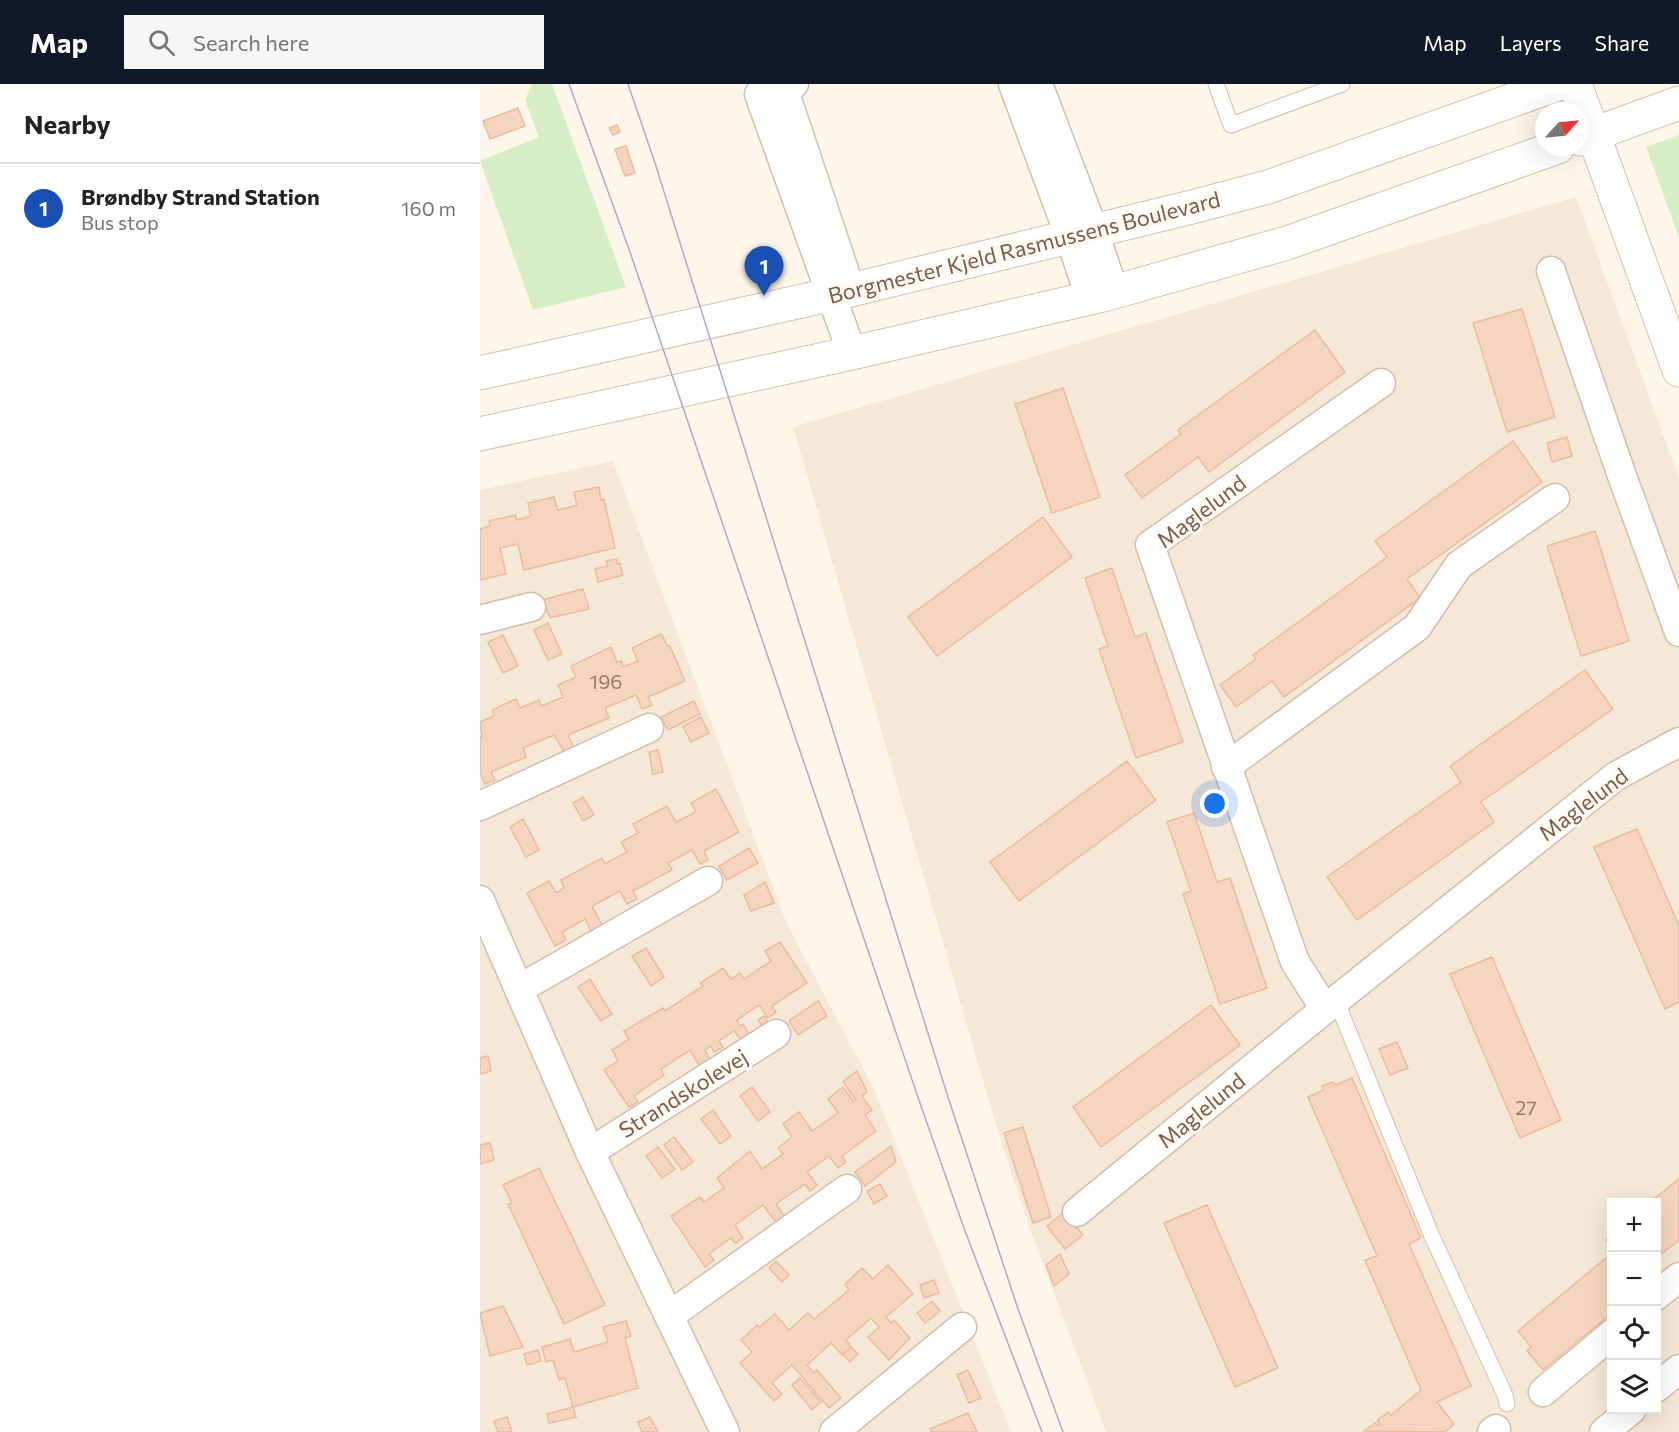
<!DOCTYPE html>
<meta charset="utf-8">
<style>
:root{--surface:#fff;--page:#f6f6f6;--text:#222;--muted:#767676;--line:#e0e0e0;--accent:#111827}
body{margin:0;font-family:Commissioner,sans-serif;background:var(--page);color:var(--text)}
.controls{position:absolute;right:18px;bottom:18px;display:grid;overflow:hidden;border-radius:0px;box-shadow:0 6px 24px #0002}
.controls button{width:54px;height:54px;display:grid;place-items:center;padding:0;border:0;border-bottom:2px solid var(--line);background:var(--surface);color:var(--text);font:30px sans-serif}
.compass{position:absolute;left:1055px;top:18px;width:54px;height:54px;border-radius:50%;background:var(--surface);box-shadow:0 6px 24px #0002;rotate:63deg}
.you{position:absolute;left:735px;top:720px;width:21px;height:21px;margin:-15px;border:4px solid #fff;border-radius:50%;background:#1a73e8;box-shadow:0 0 0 9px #1a73e833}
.badge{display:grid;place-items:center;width:39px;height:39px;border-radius:50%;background:var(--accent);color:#fff;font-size:20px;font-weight:700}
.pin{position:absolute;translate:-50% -50px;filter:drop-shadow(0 2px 3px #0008)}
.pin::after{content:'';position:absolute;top:32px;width:21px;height:18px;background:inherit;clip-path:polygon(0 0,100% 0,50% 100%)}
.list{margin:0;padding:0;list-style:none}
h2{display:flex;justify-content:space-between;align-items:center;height:78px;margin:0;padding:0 24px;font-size:26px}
h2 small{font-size:20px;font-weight:400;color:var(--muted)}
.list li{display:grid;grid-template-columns:39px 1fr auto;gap:18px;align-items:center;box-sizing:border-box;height:90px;padding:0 24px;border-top:2px solid var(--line)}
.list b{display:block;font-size:22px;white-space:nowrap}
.list p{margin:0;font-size:20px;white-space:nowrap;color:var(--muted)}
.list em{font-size:20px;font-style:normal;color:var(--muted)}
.icon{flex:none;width:33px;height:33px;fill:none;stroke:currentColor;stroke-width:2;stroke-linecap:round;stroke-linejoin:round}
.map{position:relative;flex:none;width:1199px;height:1348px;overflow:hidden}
header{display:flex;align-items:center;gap:36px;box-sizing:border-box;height:84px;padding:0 30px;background:var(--accent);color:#fff}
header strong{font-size:28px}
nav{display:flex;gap:33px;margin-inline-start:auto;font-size:21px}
.search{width:420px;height:54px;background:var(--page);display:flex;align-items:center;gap:15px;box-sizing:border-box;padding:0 21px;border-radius:0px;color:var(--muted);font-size:22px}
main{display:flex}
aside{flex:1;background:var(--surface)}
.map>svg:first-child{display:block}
.residential{fill:#f6e8d7;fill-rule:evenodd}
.green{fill:#d5eec6}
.building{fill:#f5d5bf;stroke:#e9bc9e;stroke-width:1.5}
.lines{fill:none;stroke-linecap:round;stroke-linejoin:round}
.lane-casing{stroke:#d2bead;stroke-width:17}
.street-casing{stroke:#d2bead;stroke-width:31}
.secondary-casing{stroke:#d8c0ad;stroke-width:35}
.lane{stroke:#fff;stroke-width:15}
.street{stroke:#fff;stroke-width:28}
.secondary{stroke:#fff;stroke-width:33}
.tram{stroke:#baa5ca;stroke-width:1.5}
.labels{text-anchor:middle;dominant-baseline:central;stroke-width:6;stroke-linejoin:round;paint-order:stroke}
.number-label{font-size:20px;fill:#9a7a67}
.street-label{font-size:22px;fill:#7b5c4a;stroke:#fffaf1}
</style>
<header>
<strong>Map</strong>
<div class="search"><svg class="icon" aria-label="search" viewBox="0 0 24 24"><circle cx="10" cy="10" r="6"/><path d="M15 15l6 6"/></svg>Search here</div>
<nav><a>Map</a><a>Layers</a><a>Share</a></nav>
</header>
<main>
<aside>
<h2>Nearby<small></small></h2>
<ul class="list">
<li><span class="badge" style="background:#1a4fb4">1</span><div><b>Brøndby Strand Station</b><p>Bus stop</p></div><em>160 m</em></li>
</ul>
</aside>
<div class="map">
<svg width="1199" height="1348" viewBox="0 0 1199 1348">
<rect width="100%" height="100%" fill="#fef6e9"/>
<!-- residential -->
<g class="residential">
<path d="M1096,113L1199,394V1348H626L549,1142L518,1048L313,343ZM1132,1118H1176V1326H1132Z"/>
<path d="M133,377L307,840L394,1005L531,1348H0V406Z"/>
</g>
<!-- green -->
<g class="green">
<path d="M52,0H72L146,203L53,226L0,77L59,53L45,16Z"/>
<path d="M1199,51V154L1166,63Z"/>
</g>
<!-- building -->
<g class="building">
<path d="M38,24L45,42L10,55L3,37Z"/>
<path d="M137,41L140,48L133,51L129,44Z"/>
<path d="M146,62L155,89L145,92L135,65Z"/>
<path d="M1042,225L1075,333L1027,348L993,239Z"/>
<path d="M835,246L865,288L729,388L718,373L662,414L645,391L701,350L698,346Z"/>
<path d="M583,304L620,413L572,429L535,320Z"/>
<path d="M1087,353L1092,372L1072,378L1067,359Z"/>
<path d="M1033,357L1062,398L927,495L940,514L804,613L792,597L756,623L740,601L776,575L773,571L907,473L895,457Z"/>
<path d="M119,403L121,416L124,415L135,464L44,486L38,460L20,464L26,490L0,496V445L10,442L9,437L35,431L37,436L51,432L48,419L74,413L78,426L97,421L94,408Z"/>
<path d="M563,433L592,473L457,572L428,533Z"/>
<path d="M1115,447L1149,557L1101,572L1067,462Z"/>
<path d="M137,475V480L140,479L143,491L118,498L115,485L128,482L126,477Z"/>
<path d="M632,484L655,553L666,549L703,658L656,674L619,565L628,562L605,494Z"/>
<path d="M103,505L109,525L70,534L62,516Z"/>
<path d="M68,539L82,570L68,576L54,546Z"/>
<path d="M181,550L188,562H190L205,597L168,613L172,621L162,625L156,611L125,624L129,634L88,651L94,664L84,668L74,651L43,664L46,673L11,688L15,696L5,700L0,689V653H2L0,638L14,632L12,626L36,615L40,624L59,616L61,622L83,613L78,601L96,593L91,582L131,563L137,578L141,577L143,583L158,577L152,564Z"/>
<path d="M23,551L38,582L23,589L8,558Z"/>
<path d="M1105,586L1133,625L1001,718L1014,738L877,836L847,793L981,698L970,682Z"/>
<path d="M214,617L220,630L188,646L181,633Z"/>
<path d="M221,633L229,649L211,658L203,642Z"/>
<path d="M178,666L183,688L173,690L169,668Z"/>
<path d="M647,677L676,716L539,817L510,778Z"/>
<path d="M236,705L259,748L224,767L228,776L220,780L212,766L188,779L192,786L153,807L157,815L147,820L140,807L112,822L122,841L111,847L105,835L82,848L86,856L75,862L47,809L69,797L76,809L84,804L81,796L122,774L125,780L147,768L141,758L158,749L153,740L187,722L196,738L216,728L211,719Z"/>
<path d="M103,713L114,731L103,737L93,719Z"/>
<path d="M714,729L737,798L750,794L787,904L740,920L703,810L711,807L687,738Z"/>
<path d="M43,735L59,766L46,773L30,743Z"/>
<path d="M1157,745L1199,842V918L1185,925L1114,763Z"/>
<path d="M269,764L278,779L247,796L239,782Z"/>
<path d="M285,798L294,819L271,827L264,811Z"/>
<path d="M300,858L327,899L292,922L296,928L288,934L279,921L257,936L260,942L263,940L271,953L263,959L254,947L239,957L243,963L234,968L231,962L225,966L232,980L222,986L210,966L181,985L184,991L154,1012L158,1018L149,1023L124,986L138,977L132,966L149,955L144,947L183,924L185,927L223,902L220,899L243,884L251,895L260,889L264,895L291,877L285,867Z"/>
<path d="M166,864L184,893L171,902L152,872Z"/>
<path d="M1012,873L1081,1036L1040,1054L970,890Z"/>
<path d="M110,895L132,930L121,937L98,903Z"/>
<path d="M338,917L347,932L318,951L309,937Z"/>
<path d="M731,921L760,961L621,1063L593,1023Z"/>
<path d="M284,932L289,939L283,943L278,936Z"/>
<path d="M917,958L928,984L910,991L899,965Z"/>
<path d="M8,972L11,987L0,990V974Z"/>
<path d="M377,987L387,1008L382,1012L392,1026L385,1031L396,1047L362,1072L366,1078L358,1084L349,1072L327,1088L337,1101L330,1107L325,1100L296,1120L305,1133L297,1140L283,1121L255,1141L263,1154L255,1159L251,1154L229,1170L234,1176L225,1183L191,1132L220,1113L224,1118L244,1104L237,1094L270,1067L282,1085L303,1070L298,1064L312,1053L303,1040L319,1028L332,1047L358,1029L348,1015L363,1003L373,1017L376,1016L363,998Z"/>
<path d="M872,994L941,1154L929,1160L991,1302L957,1318L974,1340L965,1348L884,1347L895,1339L898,1342L900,1340L897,1337L908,1328L911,1331L941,1306L885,1176L897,1172L828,1013L844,1006L842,1002L853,998L855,1001Z"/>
<path d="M272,1003L290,1028L278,1037L260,1012Z"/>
<path d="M233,1026L251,1052L240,1060L221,1035Z"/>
<path d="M543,1043L571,1133L553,1139L524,1049Z"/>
<path d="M194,1053L213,1078L202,1086L184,1061Z"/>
<path d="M10,1059L14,1076L0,1080V1061Z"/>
<path d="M411,1062L416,1078L385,1102L375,1088Z"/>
<path d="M178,1063L195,1085L182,1094L166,1072Z"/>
<path d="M59,1084L125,1221L84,1240L28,1120L32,1119L23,1101Z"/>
<path d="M1199,1095V1156L1176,1174V1118H1170Z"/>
<path d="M400,1100L407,1112L394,1120L387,1107Z"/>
<path d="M727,1121L798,1284L755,1303L684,1139Z"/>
<path d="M584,1128L603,1151L585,1165L567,1142Z"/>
<path d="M1132,1151V1163L1126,1156Z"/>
<path d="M1132,1169V1229L1063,1286L1047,1267L1051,1263L1038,1247Z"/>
<path d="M580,1170L589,1190L574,1202L566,1181Z"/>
<path d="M296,1177L309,1191L302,1198L289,1184Z"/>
<path d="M408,1181L433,1210L406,1233L411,1239L414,1236L430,1254L409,1276L388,1253L399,1243L391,1234L366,1256L371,1263L362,1271L351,1259L327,1281L334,1289L337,1286L361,1314L349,1324L312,1281L292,1299L302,1310L294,1317L260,1279L272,1268L261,1256L277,1241L279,1243L295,1230L309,1246L328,1229L334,1235L369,1206L365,1200L382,1184L393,1195Z"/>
<path d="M454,1196L459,1209L444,1214L440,1201Z"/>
<path d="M452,1217L460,1227L445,1239L437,1229Z"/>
<path d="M23,1222L43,1263L10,1272L0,1229Z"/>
<path d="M146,1237L151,1252L145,1254L158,1304L93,1323L96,1333L69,1339L67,1330L93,1323L85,1294L79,1296L73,1276L66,1278L62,1263L90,1255L94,1268L128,1258L123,1243Z"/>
<path d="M371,1263L378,1270L370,1278L363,1270Z"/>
<path d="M58,1266L61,1277L47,1281L44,1270Z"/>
<path d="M488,1286L501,1314L489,1319L477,1291Z"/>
<path d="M320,1294L341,1318L332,1326L312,1301Z"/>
<path d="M488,1329L497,1348H451L450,1345Z"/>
<path d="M27,1333L32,1348H18L14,1337Z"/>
<path d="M170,1333L178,1348H162L158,1338Z"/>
</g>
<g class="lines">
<defs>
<g id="lane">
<path d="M736,0L751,41L862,0"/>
<path d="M856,916L951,1150L1025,1311L1027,1320"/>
</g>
<g id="street">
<path d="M314,0L279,10L372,269"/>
<path d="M533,0L590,153L610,214"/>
<path d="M558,0L614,147L634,208"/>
<path d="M303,3L366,192"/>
<path d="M1071,187L1141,389L1199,548"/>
<path d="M0,536L51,523"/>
<path d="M746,683L937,543L979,481L1075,414"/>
<path d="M0,722L169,644"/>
<path d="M0,816L110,1068L245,1348"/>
<path d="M39,905L228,797"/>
<path d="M845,925L815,878L670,461L901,299"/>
<path d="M110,1068L296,950"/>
<path d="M597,1128L845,925L1136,692L1199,658"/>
<path d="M1176,1212L1199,1193"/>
<path d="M189,1232L367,1105"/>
<path d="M1176,1304L1199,1285"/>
<path d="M1063,1308L1132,1250"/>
<path d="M354,1348L482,1243"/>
<path d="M1012,1348L1016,1345"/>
<path d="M1124,1348L1151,1326"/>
</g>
<g id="secondary">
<path d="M1095,0L1199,286"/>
<path d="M1100,55L1199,19"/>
<path d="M0,289L371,206L708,124L788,103L1078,0"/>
<path d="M0,350L372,269L623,211L807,159L1078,63"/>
</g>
</defs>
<!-- lane casing -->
<use href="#lane" class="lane-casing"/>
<!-- street casing -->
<use href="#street" class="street-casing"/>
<!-- secondary casing -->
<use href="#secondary" class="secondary-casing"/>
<!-- lane -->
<use href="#lane" class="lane"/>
<!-- street -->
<use href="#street" class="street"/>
<!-- secondary -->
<use href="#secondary" class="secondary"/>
<!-- tram -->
<g class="tram">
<path d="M89,0L150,168L441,1022L485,1147L562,1348"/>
<path d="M148,0L175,79L468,1013L538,1225L583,1348"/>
</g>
</g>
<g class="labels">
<!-- number labels -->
<g class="number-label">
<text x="126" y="597">196</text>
<text x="1046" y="1023">27</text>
</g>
<!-- street labels -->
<g class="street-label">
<text transform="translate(544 163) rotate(-14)">Borgmester Kjeld Rasmussens Boulevard</text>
<text transform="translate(721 427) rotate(-37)">Maglelund</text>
<text transform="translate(1103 720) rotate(-37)">Maglelund</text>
<text transform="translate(203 1009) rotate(-32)">Strandskolevej</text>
<text transform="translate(721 1026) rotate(-39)">Maglelund</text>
</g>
</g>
</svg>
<div class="controls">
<button>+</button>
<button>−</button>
<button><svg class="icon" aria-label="locate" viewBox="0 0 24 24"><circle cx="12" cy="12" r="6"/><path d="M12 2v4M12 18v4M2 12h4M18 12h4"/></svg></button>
<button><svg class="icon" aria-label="layers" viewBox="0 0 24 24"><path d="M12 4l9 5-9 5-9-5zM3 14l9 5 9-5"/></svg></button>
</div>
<svg class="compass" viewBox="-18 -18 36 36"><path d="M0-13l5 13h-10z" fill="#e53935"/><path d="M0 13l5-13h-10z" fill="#767676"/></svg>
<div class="you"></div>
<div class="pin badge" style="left:284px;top:212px;background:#1a4fb4">1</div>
</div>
</main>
